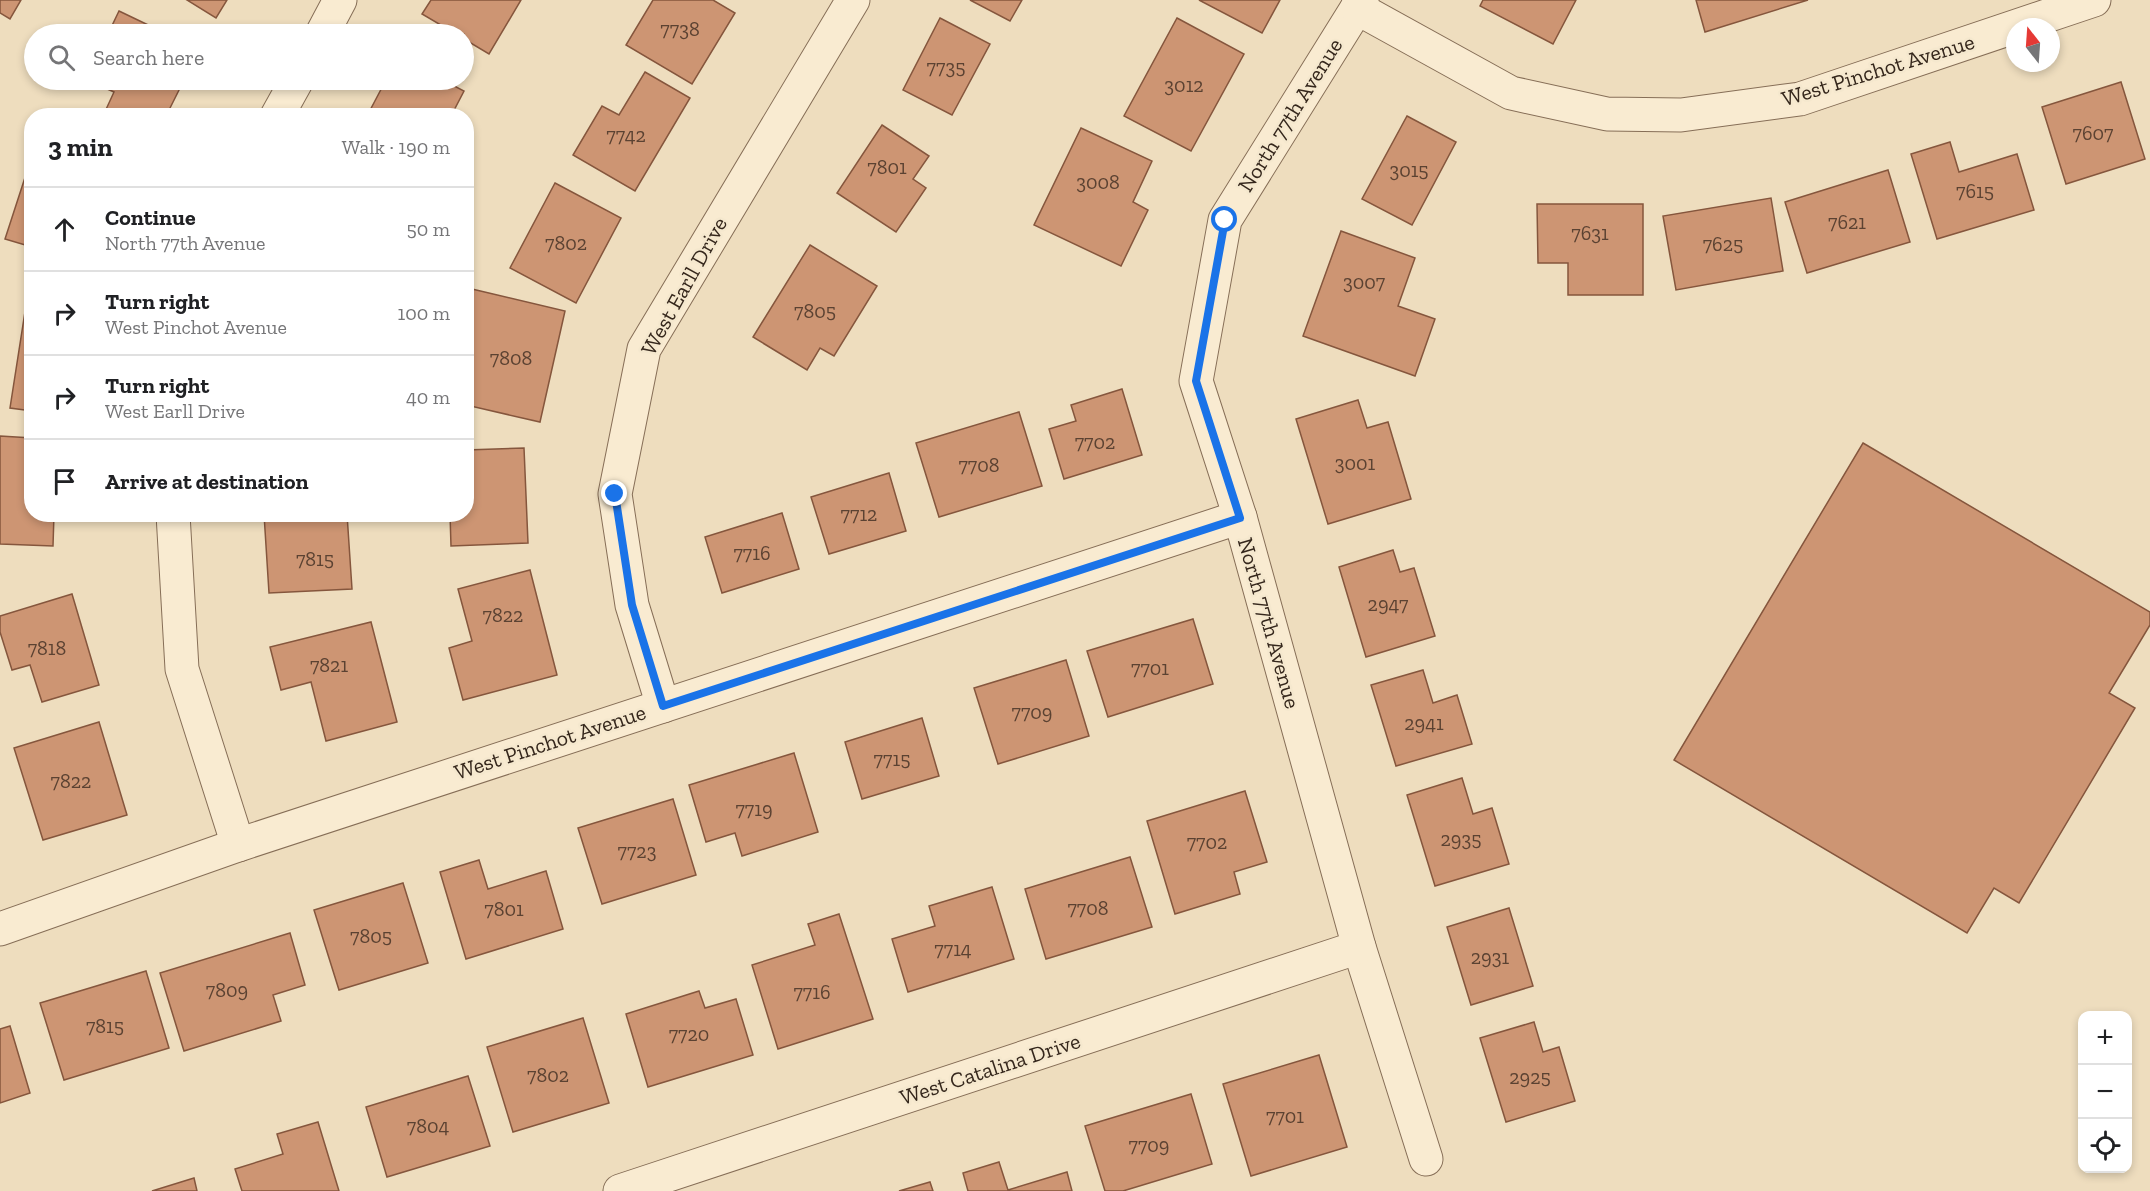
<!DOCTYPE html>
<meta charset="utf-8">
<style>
:root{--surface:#fff;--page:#f2f2f2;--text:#202124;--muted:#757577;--line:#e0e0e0}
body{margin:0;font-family:"Zilla Slab",serif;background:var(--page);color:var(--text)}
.controls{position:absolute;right:18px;bottom:18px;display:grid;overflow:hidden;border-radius:12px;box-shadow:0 3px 9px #0003}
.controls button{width:54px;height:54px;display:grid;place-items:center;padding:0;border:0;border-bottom:2px solid var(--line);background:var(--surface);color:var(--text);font:30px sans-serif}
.compass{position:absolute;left:2006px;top:18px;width:54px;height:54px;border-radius:50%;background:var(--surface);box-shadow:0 3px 9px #0003;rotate:343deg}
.stop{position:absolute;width:18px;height:18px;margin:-14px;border:4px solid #1a73e8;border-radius:50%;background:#fff}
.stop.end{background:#1a73e8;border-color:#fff;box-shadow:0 2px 6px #0008}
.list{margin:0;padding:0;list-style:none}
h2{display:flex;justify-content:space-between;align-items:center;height:78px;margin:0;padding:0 24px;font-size:26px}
h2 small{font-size:20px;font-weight:400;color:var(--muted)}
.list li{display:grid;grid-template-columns:39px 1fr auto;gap:18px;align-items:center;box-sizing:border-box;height:84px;padding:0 24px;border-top:2px solid var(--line)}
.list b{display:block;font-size:22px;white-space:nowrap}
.list p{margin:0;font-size:20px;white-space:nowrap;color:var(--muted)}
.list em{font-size:20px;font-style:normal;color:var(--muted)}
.icon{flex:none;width:33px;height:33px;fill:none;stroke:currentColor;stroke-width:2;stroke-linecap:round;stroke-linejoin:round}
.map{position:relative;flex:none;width:2150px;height:1191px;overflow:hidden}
.search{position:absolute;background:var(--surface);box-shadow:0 3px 9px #0003;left:24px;top:24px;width:450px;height:66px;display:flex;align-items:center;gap:15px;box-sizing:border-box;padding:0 21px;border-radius:33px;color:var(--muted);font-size:22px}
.panel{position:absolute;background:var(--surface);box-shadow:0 3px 9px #0003;left:24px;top:108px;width:450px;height:414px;border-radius:24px}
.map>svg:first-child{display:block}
.building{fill:#cd9573;stroke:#85563d;stroke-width:1.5}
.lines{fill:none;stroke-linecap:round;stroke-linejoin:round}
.street-casing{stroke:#866e57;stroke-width:35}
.street{stroke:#f9ebd1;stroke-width:33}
.route{stroke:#1a73e8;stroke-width:8}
.labels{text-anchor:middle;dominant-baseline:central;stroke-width:5;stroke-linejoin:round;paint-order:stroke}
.number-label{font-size:20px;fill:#5b4232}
.street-label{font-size:22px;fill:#35271c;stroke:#f5e8ce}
</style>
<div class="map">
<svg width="2150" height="1191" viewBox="0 0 2150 1191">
<rect width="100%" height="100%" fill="#eeddbe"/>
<!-- building -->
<g class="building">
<path d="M0,0H21L10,19L0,13Z"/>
<path d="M187,0H227L216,18Z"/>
<path d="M431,0H521L489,54L464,39V34H456L422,14Z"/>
<path d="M653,0H713L735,13L692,84L626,45Z"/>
<path d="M970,0H1022L1010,21Z"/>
<path d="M1199,0H1280L1262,33Z"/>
<path d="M1483,0H1576L1553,44L1480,6Z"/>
<path d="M1696,0H1808L1705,32Z"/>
<path d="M119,11L167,34H108Z"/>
<path d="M940,18L990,44L952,115L903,90Z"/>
<path d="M1177,18L1244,54L1191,151L1124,116Z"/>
<path d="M645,72L690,98L635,191L573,155L602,106L619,115Z"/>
<path d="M87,80H184L166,116H103L114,92Z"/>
<path d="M386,80H443L464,91L451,116H367Z"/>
<path d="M2121,82L2145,159L2066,184L2042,107Z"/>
<path d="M1407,116L1456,142L1412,225L1362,199Z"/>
<path d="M882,125L929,156L913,179L926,188L896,232L837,193Z"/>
<path d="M1081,128L1152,161L1133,202L1148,210L1121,266L1034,225Z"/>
<path d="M1950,142L1959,172L2017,154L2034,210L1937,239L1911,154Z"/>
<path d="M32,156V247L5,239Z"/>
<path d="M1888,170L1910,242L1807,273L1785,202Z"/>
<path d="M555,183L621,218L576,303L510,268Z"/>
<path d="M1771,198L1783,271L1676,290L1663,216Z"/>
<path d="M1537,204H1643V295H1568V263H1538Z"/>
<path d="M1341,231L1415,258L1398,306L1435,319L1415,376L1303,336Z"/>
<path d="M810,245L877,286L834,356L820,348L807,370L753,337Z"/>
<path d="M472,289L565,311L540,422L466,405V311Z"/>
<path d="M27,299L32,300V411L10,408Z"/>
<path d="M1122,389L1142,455L1064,479L1049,429L1076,421L1071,405Z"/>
<path d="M1358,400L1367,428L1388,422L1411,499L1328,524L1296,419Z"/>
<path d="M1019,412L1042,486L939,517L916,443Z"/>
<path d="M0,436L32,438V514H54L53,546L0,544Z"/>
<path d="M1863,443L2150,612V625L2109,693L2135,708L2019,903L1994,888L1967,933L1674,760Z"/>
<path d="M524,448L528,543L451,546L450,514H466V450Z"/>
<path d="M889,473L906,531L829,554L811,497Z"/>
<path d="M782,513L799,569L722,593L705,537Z"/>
<path d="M264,514H347L352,589L269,593Z"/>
<path d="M1393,550L1400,572L1414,568L1435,636L1366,657L1339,567Z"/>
<path d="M530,570L557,675L463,700L449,648L472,641L458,589Z"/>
<path d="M72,594L99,685L42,702L30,665L12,670L0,632V616Z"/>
<path d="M1193,619L1213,684L1108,717L1087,651Z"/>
<path d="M371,622L397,722L326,741L311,682L281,690L270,647Z"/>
<path d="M1066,660L1089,736L998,764L974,688Z"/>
<path d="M1423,670L1433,703L1457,695L1472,744L1396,766L1371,685Z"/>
<path d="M922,718L939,776L862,799L845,742Z"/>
<path d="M99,722L127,815L43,840L14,748Z"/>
<path d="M794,753L818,832L742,856L735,833L706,842L689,785Z"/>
<path d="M1462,778L1473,814L1492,808L1509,864L1435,886L1407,795Z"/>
<path d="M1245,791L1267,862L1234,872L1240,894L1175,914L1147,821Z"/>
<path d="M673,799L696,875L602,904L578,828Z"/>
<path d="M1130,857L1152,927L1046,959L1025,889Z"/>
<path d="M479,860L488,889L546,871L563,929L466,959L440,872Z"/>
<path d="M403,883L428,963L339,990L314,910Z"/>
<path d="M992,887L1014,959L908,992L892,939L935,926L929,906Z"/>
<path d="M1509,908L1533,986L1471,1005L1447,927Z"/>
<path d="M839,914L873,1019L778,1049L752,965L815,945L808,924Z"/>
<path d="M290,933L305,985L273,995L281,1021L184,1051L160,973Z"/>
<path d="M146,971L169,1048L64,1080L40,1003Z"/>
<path d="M699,991L705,1008L736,999L753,1055L648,1087L626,1014Z"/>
<path d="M583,1018L609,1103L513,1132L487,1047Z"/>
<path d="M1534,1022L1543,1052L1559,1047L1575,1101L1506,1122L1480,1038Z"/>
<path d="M10,1026L30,1093L0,1103V1029Z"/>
<path d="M1319,1055L1347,1147L1251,1176L1223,1084Z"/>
<path d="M468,1076L490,1146L387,1177L366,1107Z"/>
<path d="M1191,1094L1212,1164L1123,1191H1105L1085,1126Z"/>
<path d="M318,1122L339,1191H242L235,1169L283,1154L277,1134Z"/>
<path d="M999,1162L1008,1190L1067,1172L1072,1191H968L963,1173Z"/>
<path d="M194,1178L197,1191H152Z"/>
<path d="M930,1182L933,1191H899Z"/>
</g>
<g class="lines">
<defs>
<g id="street">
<path d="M1362,0L1225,220L1196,381L1240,517L1359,947L1426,1159"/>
<path d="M1357,8L1511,93L1607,114L1681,115L1800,99L2094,0"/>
<path d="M322,34L340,0"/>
<path d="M277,116L297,80"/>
<path d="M173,514L182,669L238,845"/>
<path d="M663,706L632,605L615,494L644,349L853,0"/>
<path d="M0,929L238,845L1240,517"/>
<path d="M620,1191L1359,947"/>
</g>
</defs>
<!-- street casing -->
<use href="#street" class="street-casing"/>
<!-- street -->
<use href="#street" class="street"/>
</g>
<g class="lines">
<!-- route -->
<path class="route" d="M615,494L632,605L663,706L1240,518L1196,381L1225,220"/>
</g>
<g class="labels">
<!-- number labels -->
<g class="number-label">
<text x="680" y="29">7738</text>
<text x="946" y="67">7735</text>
<text x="1184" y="85">3012</text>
<text x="2093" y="133">7607</text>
<text x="626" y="135">7742</text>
<text x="887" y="167">7801</text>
<text x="1409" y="170">3015</text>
<text x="1098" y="182">3008</text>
<text x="1975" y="191">7615</text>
<text x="1847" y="222">7621</text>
<text x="1590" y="233">7631</text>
<text x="566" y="243">7802</text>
<text x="1723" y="244">7625</text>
<text x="1364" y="282">3007</text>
<text x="815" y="311">7805</text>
<text x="511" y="358">7808</text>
<text x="1095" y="442">7702</text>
<text x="1355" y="463">3001</text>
<text x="979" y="465">7708</text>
<text x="859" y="514">7712</text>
<text x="752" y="553">7716</text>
<text x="315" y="559">7815</text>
<text x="1388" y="604">2947</text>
<text x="503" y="615">7822</text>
<text x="47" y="648">7818</text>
<text x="329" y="665">7821</text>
<text x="1150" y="668">7701</text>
<text x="1032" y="712">7709</text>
<text x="1424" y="723">2941</text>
<text x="892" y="759">7715</text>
<text x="71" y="781">7822</text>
<text x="754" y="809">7719</text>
<text x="1461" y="839">2935</text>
<text x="1207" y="842">7702</text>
<text x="637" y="851">7723</text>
<text x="1088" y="908">7708</text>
<text x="504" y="909">7801</text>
<text x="371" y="936">7805</text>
<text x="953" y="949">7714</text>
<text x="1490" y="957">2931</text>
<text x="227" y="990">7809</text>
<text x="812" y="992">7716</text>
<text x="105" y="1026">7815</text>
<text x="689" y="1034">7720</text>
<text x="548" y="1075">7802</text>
<text x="1530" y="1077">2925</text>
<text x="1285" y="1116">7701</text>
<text x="428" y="1126">7804</text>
<text x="1149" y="1145">7709</text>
</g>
<!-- street labels -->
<g class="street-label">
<text transform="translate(1878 70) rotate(-17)">West Pinchot Avenue</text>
<text transform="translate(1290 115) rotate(-58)">North 77th Avenue</text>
<text transform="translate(684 286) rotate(-61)">West Earll Drive</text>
<text transform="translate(1269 623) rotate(74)">North 77th Avenue</text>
<text transform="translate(550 742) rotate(-18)">West Pinchot Avenue</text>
<text transform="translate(990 1069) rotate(-18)">West Catalina Drive</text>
</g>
</g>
</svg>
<div class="controls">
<button>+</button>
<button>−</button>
<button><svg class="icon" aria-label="locate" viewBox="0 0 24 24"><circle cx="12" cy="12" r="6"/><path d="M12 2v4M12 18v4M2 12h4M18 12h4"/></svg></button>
</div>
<svg class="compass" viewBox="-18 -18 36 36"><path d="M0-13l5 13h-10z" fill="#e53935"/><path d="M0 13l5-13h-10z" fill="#757577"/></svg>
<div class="stop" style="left:1225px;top:220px"></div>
<div class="stop end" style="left:615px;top:494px"></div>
<div class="search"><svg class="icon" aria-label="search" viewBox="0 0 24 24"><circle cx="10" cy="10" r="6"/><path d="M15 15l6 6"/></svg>Search here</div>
<section class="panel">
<h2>3 min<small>Walk · 190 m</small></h2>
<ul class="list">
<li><svg class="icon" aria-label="ahead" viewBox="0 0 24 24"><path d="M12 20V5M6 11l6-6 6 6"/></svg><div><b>Continue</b><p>North 77th Avenue</p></div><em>50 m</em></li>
<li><svg class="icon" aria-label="right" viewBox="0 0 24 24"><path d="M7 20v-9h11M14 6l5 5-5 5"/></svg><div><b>Turn right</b><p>West Pinchot Avenue</p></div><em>100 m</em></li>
<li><svg class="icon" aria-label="right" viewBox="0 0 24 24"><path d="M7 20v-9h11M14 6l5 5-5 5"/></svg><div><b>Turn right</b><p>West Earll Drive</p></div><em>40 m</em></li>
<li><svg class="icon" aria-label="arrive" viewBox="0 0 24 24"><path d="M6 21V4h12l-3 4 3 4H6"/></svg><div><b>Arrive at destination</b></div></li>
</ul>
</section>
</div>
